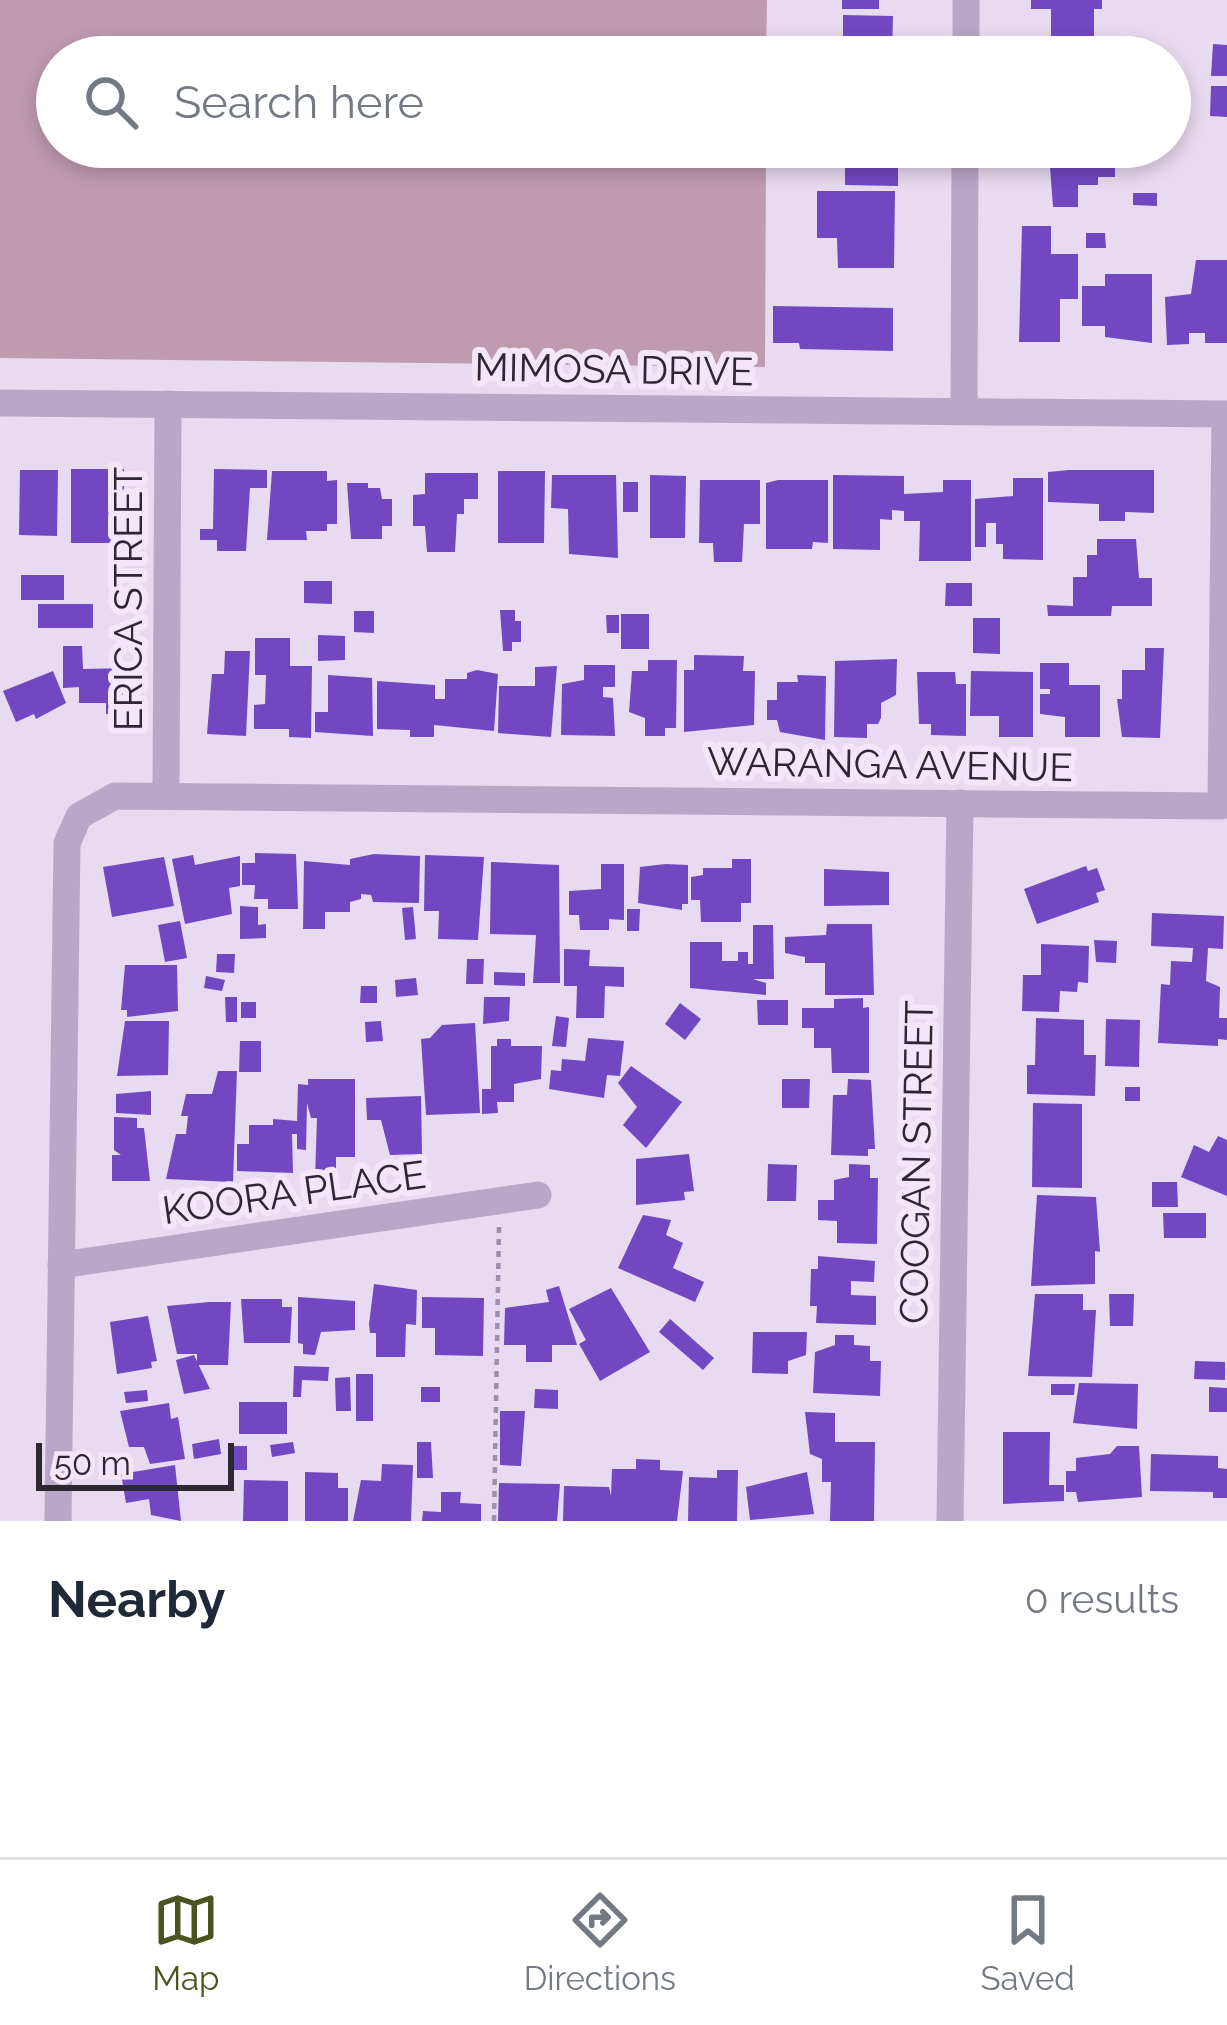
<!DOCTYPE html>
<style>
:root{--surface:#fff;--page:#f2f2f3;--text:#1f2937;--muted:#747a83;--line:#e0e1e3;--accent:#4b541e}
body{margin:0;font-family:Raleway,sans-serif;background:var(--page);color:var(--text)}
.scale{position:absolute;left:36px;bottom:30px;width:198px;box-sizing:border-box;padding-left:12px;border:6px solid #2d2734;border-top:0;font-size:33px;line-height:42px;white-space:nowrap;color:#2d2734;-webkit-text-stroke:9px #f2e6f8;paint-order:stroke}
.list{margin:0;padding:0;list-style:none}
h2{display:flex;justify-content:space-between;align-items:center;height:156px;margin:0;padding:0 48px;font-size:51px}
h2 small{font-size:39px;font-weight:400;color:var(--muted)}
.icon{flex:none;width:66px;height:66px;fill:none;stroke:currentColor;stroke-width:2;stroke-linecap:round;stroke-linejoin:round}
.map{position:relative;flex:none;width:1227px;height:1521px;overflow:hidden}
.search{position:absolute;background:var(--surface);box-shadow:0 6px 18px #0003;left:36px;right:36px;top:36px;height:132px;display:flex;align-items:center;gap:30px;box-sizing:border-box;padding:0 42px;border-radius:66px;color:var(--muted);font-size:45px}
.sheet{height:336px;background:var(--surface)}
nav{display:flex;justify-content:space-around;align-items:center;box-sizing:border-box;height:168px;border-top:3px solid var(--line);background:var(--surface);font-size:33px;color:var(--muted)}
nav a{display:grid;justify-items:center;gap:6px}
nav .on{color:var(--accent)}
.map>svg:first-child{display:block}
.green{fill:#bf9baf}
.building{fill:#7247c1}
.lines{fill:none;stroke-linecap:round;stroke-linejoin:round}
.path{stroke:#9f8daf;stroke-width:4.5;stroke-dasharray:6 6;stroke-linecap:butt}
.street{stroke:#b9a7c8;stroke-width:27}
.labels{text-anchor:middle;dominant-baseline:central;stroke-width:12;stroke-linejoin:round;paint-order:stroke}
.street-label{font-size:39px;fill:#2d2734;stroke:#f2e6f8}
</style>
<div class="map">
<svg width="1227" height="1521" viewBox="0 0 1227 1521">
<rect width="100%" height="100%" fill="#e8daf0"/>
<!-- green -->
<path class="green" d="M0,0H767L766,57H57V147H766L765,367L0,358Z"/>
<!-- building -->
<g class="building">
<rect x="842" y="0" width="37" height="9"/>
<path d="M1031,0H1102V9H1094V40H1051V9H1031Z"/>
<path d="M843,15L893,16L892,57H843Z"/>
<path d="M1213,44L1227,45V76H1211Z"/>
<path d="M1211,86H1227V117L1210,116Z"/>
<path d="M790,147H878V159L898,158V186L845,185V160H791Z"/>
<path d="M1032,147H1115V177H1098V185H1078V207H1053L1050,167H1031Z"/>
<path d="M817,191H895L894,268H838L837,238H817Z"/>
<path d="M1133,193H1157V206L1133,205Z"/>
<path d="M1022,226H1051V254H1078V299H1060V342H1019Z"/>
<path d="M1086,233H1105L1106,248H1086Z"/>
<path d="M1196,260H1227V343H1205V333H1189V344L1167,345L1165,297L1191,294Z"/>
<path d="M1105,274H1152V343L1105,337V326H1082V286H1105Z"/>
<path d="M773,306L893,308V351L800,349L799,343H773Z"/>
<rect x="71" y="469" width="53" height="74"/>
<path d="M214,469L267,470V488H250L246,551H217V540H200V529H213Z"/>
<path d="M20,470H58L57,536L19,535Z"/>
<path d="M1069,470H1154V513L1125,512V521H1099V504L1048,502V472Z"/>
<path d="M272,471H327V481L337,480V524H327V531H306L307,540H267Z"/>
<path d="M498,471H545L544,543H498Z"/>
<path d="M425,473H478V499H464V514H457L455,552H427L425,526H413V495L425,494Z"/>
<path d="M552,475H616L618,558L569,554L568,509L551,508Z"/>
<path d="M650,475L686,476L685,538H650Z"/>
<path d="M833,475L904,476V494L943,492V480H971V561H919L920,521H904V511L892,510V520L880,519V550L833,549Z"/>
<path d="M1013,478H1043V560L1003,559V544H996V523H986V547H975V499L1013,496Z"/>
<path d="M700,480H760V524H744L742,562H714L713,543H699Z"/>
<path d="M778,480H828V543L813,542L812,549H766V483Z"/>
<rect x="623" y="482" width="15" height="30"/>
<path d="M347,483H368V488H380L382,499H392V526H382V539H351Z"/>
<path d="M1097,539H1136L1139,578H1152V606H1112L1111,616H1048L1047,605L1073,606V577H1087V555H1097Z"/>
<rect x="21" y="575" width="43" height="25"/>
<path d="M304,581H332V604L304,603Z"/>
<path d="M946,583H972V606H945Z"/>
<rect x="38" y="604" width="55" height="24"/>
<path d="M500,610H515V621H521V642H512V651H503Z"/>
<path d="M354,611H374V633L354,632Z"/>
<rect x="621" y="614" width="28" height="35"/>
<path d="M606,615H619V633H607Z"/>
<path d="M973,618H1000V654L973,653Z"/>
<path d="M318,635L345,636V660L318,661Z"/>
<path d="M255,638H290V666H312L311,738L289,737V729H254V705L265,704L266,675H255Z"/>
<path d="M63,646H82L83,669L131,668V714H106V703H79V687L63,688Z"/>
<path d="M1145,648H1164L1160,738L1122,737L1117,699H1122V670H1145Z"/>
<path d="M225,651H250L246,736L207,734L212,674H224Z"/>
<path d="M694,655L744,656L743,671H755L754,725L684,732V670H694Z"/>
<path d="M897,659L896,695L881,703V718L878,724H867V738L834,737L835,661Z"/>
<path d="M648,660H677L676,728H665V736H645V718L629,712L632,671H648Z"/>
<path d="M1040,663H1069V685H1100V737H1065V717L1040,714V694H1050V689H1040Z"/>
<path d="M584,665H615V687H603V697L613,698L615,736L561,735L562,684L584,680Z"/>
<path d="M557,666L551,737L498,733L499,686H535V667Z"/>
<path d="M477,670L498,674L494,731L434,725V737H410V730L377,729V681L435,685V699H445V679H467V673Z"/>
<path d="M53,671L66,703L36,719L34,714L16,722L3,691Z"/>
<path d="M971,671L1033,672V737H999V716H970Z"/>
<path d="M917,672H955L956,684H966V736L931,735V724H919Z"/>
<path d="M328,675L372,678L373,736L315,732V712H328Z"/>
<path d="M797,675L826,676L825,740L780,732L777,720H767V700H777V682H798Z"/>
<path d="M255,853L296,854L298,909H268V899H254L255,885H242V863H255Z"/>
<path d="M374,854L420,856L419,903L373,902L371,895L361,894V899L350,902V912H325V929H303L304,861L350,865V859Z"/>
<path d="M193,855L195,865L240,856V886L229,888L232,914L185,924L172,859Z"/>
<path d="M425,855L484,857L478,940L438,939L439,911H424Z"/>
<path d="M164,857L174,906L112,917L103,867Z"/>
<path d="M732,859H751V903H741V922H701L700,900H691V877L703,875V868H732Z"/>
<path d="M491,862L559,865L560,983H533L536,935L490,934Z"/>
<path d="M601,864H624V920L609,919V930H580L579,915H569V891L601,889Z"/>
<path d="M666,864L688,865V904H682V910L638,903L640,867Z"/>
<path d="M1086,866L1088,871L1097,868L1105,890L1096,893L1099,902L1037,924L1024,889Z"/>
<path d="M824,869L889,872V905L824,906Z"/>
<path d="M240,906L258,907V925L266,924V938L240,939Z"/>
<path d="M413,907L416,939L405,940L402,908Z"/>
<path d="M627,909H640L639,931H627Z"/>
<path d="M1152,913L1224,916L1223,949L1208,948L1206,981L1220,987L1219,1018H1227V1040L1218,1039V1046L1158,1043L1161,984L1170,985L1171,961L1192,962L1193,948L1151,946Z"/>
<path d="M180,921L187,958L165,962L158,925Z"/>
<path d="M827,924H872L874,995H825V963H805V957L785,953V937L826,935Z"/>
<path d="M753,925H773L774,979H753L766,983V995L690,988V942H722V961H738V952H748V964H753Z"/>
<path d="M1094,940L1117,941L1116,963L1096,962Z"/>
<path d="M1041,944L1089,946L1088,983L1078,982L1077,992L1060,991L1059,1012L1022,1011L1023,975H1041Z"/>
<path d="M564,949L590,950L589,966L624,967V987L605,986L604,1018H576L577,986H564Z"/>
<path d="M217,954H235L234,973L216,972Z"/>
<path d="M467,959H484L483,984H466Z"/>
<path d="M125,965H177L178,1011L127,1017V1010H121Z"/>
<path d="M494,972L525,973V986L494,985Z"/>
<path d="M206,976L225,980L222,991L204,988Z"/>
<path d="M416,978L418,995L396,997L395,980Z"/>
<path d="M361,986H377V1003H360Z"/>
<path d="M225,997H237V1022H226Z"/>
<path d="M484,997H510L509,1021L483,1024Z"/>
<path d="M863,998V1008L869,1007V1073H832L831,1048H814V1028H802V1008H834V999Z"/>
<path d="M757,1000H788V1025H758Z"/>
<rect x="241" y="1002" width="15" height="16"/>
<path d="M680,1003L701,1019L685,1040L665,1024Z"/>
<path d="M556,1016L569,1018L566,1047L552,1046Z"/>
<path d="M1036,1018L1084,1020V1055H1096L1095,1096L1027,1094V1065H1035Z"/>
<path d="M1106,1019L1140,1020L1139,1067L1105,1066Z"/>
<path d="M125,1021H169L168,1075L117,1076Z"/>
<path d="M381,1021L383,1041L366,1042L365,1022Z"/>
<path d="M475,1023L480,1113L426,1115L421,1039L430,1038L442,1025Z"/>
<path d="M588,1038L624,1041L620,1076L607,1075L604,1098L549,1089L551,1070L561,1071L562,1059L585,1061Z"/>
<path d="M497,1039H511V1046H542L541,1079L514,1084V1102H497L498,1113L482,1114V1089H491V1046H497Z"/>
<path d="M240,1041H261V1072H239Z"/>
<path d="M631,1066L682,1102L646,1148L623,1125L637,1107L618,1083Z"/>
<path d="M218,1071H237L233,1182L166,1179L176,1134H186L188,1116H181L186,1094H212Z"/>
<path d="M308,1079H355V1157H336V1178L315,1177L317,1118H311L307,1103L306,1150L297,1149V1134H292L293,1173L237,1171V1144H249V1125H273V1119L297,1121L298,1084L308,1085Z"/>
<path d="M782,1079H810L809,1108H782Z"/>
<path d="M848,1079L871,1080L875,1149H868V1156L831,1155L833,1095H847Z"/>
<rect x="1125" y="1087" width="15" height="14"/>
<path d="M151,1091V1115L116,1113V1094Z"/>
<path d="M421,1096L422,1154L390,1155L381,1120H367L366,1098Z"/>
<path d="M1033,1103L1082,1104V1188L1032,1187Z"/>
<path d="M114,1117L137,1118V1128H144L150,1181H112V1155H121L114,1150Z"/>
<path d="M1218,1136L1227,1140V1196L1181,1177L1194,1145L1209,1152Z"/>
<path d="M689,1154L694,1191L684,1192L685,1200L636,1205V1159Z"/>
<path d="M768,1164L797,1165L796,1201H767Z"/>
<path d="M849,1164L870,1165V1178H878L877,1244L837,1243V1221L818,1220V1200H834V1180L849,1177Z"/>
<path d="M1152,1182H1177L1178,1207H1152Z"/>
<path d="M1037,1195L1096,1197L1100,1252L1095,1251V1284L1031,1286Z"/>
<path d="M1163,1213H1206V1238H1164Z"/>
<path d="M643,1215L671,1220L666,1235L683,1243L673,1268L704,1282L695,1302L618,1268Z"/>
<path d="M818,1256L875,1261L874,1282L851,1281V1295L876,1296V1325L816,1323L817,1306H810L811,1269H818Z"/>
<path d="M374,1284L417,1290L416,1325L406,1324L405,1357H376V1333H370L369,1324Z"/>
<path d="M559,1286L577,1345H552V1362H526V1345H504L505,1308L549,1302L546,1290Z"/>
<path d="M611,1288L650,1352L600,1381L579,1344L586,1340L569,1309Z"/>
<path d="M1035,1294H1083V1310H1096L1092,1377L1028,1376Z"/>
<path d="M1109,1294H1134L1133,1326H1110Z"/>
<path d="M298,1297L355,1301V1330L321,1332L315,1355L303,1354V1344L298,1343Z"/>
<path d="M422,1297L484,1298L483,1356L435,1355V1328H422Z"/>
<path d="M241,1299H282V1307H292L290,1343H244Z"/>
<path d="M209,1302H231L228,1365H197V1354H177L167,1306Z"/>
<path d="M148,1316L157,1361L151,1362L152,1368L117,1374L110,1322Z"/>
<path d="M670,1319L714,1358L703,1370L659,1332Z"/>
<path d="M753,1332H807L806,1355L788,1361V1374L752,1373Z"/>
<path d="M835,1335H854V1345L870,1346V1361H881L880,1396L813,1393L815,1352L835,1345Z"/>
<path d="M194,1355L210,1389L184,1394L176,1360Z"/>
<path d="M1195,1361L1225,1362V1380L1194,1379Z"/>
<path d="M294,1366L329,1367L328,1381L302,1380L301,1397H293Z"/>
<rect x="356" y="1374" width="17" height="47"/>
<path d="M350,1377L351,1411H336L335,1378Z"/>
<path d="M1079,1383L1138,1384L1137,1429L1073,1423Z"/>
<path d="M1051,1384H1075L1074,1395H1051Z"/>
<rect x="421" y="1387" width="19" height="15"/>
<path d="M1209,1387L1227,1388V1412H1209Z"/>
<path d="M535,1389L558,1390V1409L534,1408Z"/>
<path d="M147,1390L148,1401L126,1403L124,1392Z"/>
<rect x="239" y="1402" width="48" height="32"/>
<path d="M169,1403L171,1419L178,1417L185,1459L150,1464L144,1447H129L120,1411Z"/>
<path d="M500,1411H525L521,1466L500,1465Z"/>
<path d="M805,1412L835,1413V1442H875L874,1521H830L831,1482H822V1459L810,1454Z"/>
<path d="M1003,1432H1050L1049,1485H1064V1501L1003,1504Z"/>
<path d="M219,1439L221,1454L194,1459L192,1444Z"/>
<path d="M293,1442L295,1453L272,1457L270,1445Z"/>
<path d="M417,1442H431L433,1478H417Z"/>
<path d="M234,1446H247V1470H233Z"/>
<path d="M1117,1446H1139L1142,1497L1078,1502L1076,1492H1066V1471H1076V1458L1110,1454Z"/>
<path d="M1151,1454L1218,1456V1468L1227,1469V1498H1213V1492L1150,1491Z"/>
<path d="M636,1459L660,1460V1470L683,1471L677,1521H563L564,1486L609,1487L611,1496L612,1469H636Z"/>
<path d="M382,1464L413,1465L411,1521H353L361,1480L381,1481Z"/>
<path d="M175,1465L181,1521L151,1515L149,1499L126,1503L121,1474Z"/>
<path d="M717,1470H738L737,1521H688L689,1477L717,1478Z"/>
<path d="M305,1472L338,1473V1488H348V1521H305Z"/>
<path d="M807,1472L814,1514L750,1520L746,1487Z"/>
<path d="M244,1480L288,1481V1521H243Z"/>
<path d="M499,1483L560,1484L557,1521H498Z"/>
<path d="M441,1492H461L460,1503L481,1504V1521H422L423,1511L441,1512Z"/>
</g>
<g class="lines">
<!-- path -->
<path class="path" d="M494,1521L499,1227"/>
<!-- street -->
<g class="street">
<path d="M966,57V0"/>
<path d="M0,403L1227,414"/>
<path d="M964,411L965,147"/>
<path d="M166,795L168,404"/>
<path d="M61,1265L538,1195"/>
<path d="M58,1521L67,843L79,816L115,796L1221,806L1225,414"/>
<path d="M950,1521L960,803"/>
</g>
</g>
<g class="labels">
<!-- street labels -->
<g class="street-label">
<text transform="translate(614 369) rotate(1)">MIMOSA DRIVE</text>
<text transform="translate(128 599) rotate(-90)">ERICA STREET</text>
<text transform="translate(890 764) rotate(1)">WARANGA AVENUE</text>
<text transform="translate(916 1162) rotate(-89)">COOGAN STREET</text>
<text transform="translate(294 1192) rotate(-8)">KOORA PLACE</text>
</g>
</g>
</svg>
<div class="scale">50 m</div>
<div class="search"><svg class="icon" aria-label="search" viewBox="0 0 24 24"><circle cx="10" cy="10" r="6"/><path d="M15 15l6 6"/></svg>Search here</div>
</div>
<section class="sheet">
<h2>Nearby<small>0 results</small></h2>
<ul class="list">
</ul>
</section>
<nav>
<a class="on"><svg class="icon" aria-label="map" viewBox="0 0 24 24"><path d="M3 6l6-2 6 2 6-2v14l-6 2-6-2-6 2zM9 4v14M15 6v14"/></svg>Map</a>
<a><svg class="icon" aria-label="directions" viewBox="0 0 24 24"><path d="M12 3l9 9-9 9-9-9zM9 14v-3h6M13 9l2 2-2 2"/></svg>Directions</a>
<a><svg class="icon" aria-label="saved" viewBox="0 0 24 24"><path d="M7 4h10v16l-5-4-5 4z"/></svg>Saved</a>
</nav>
